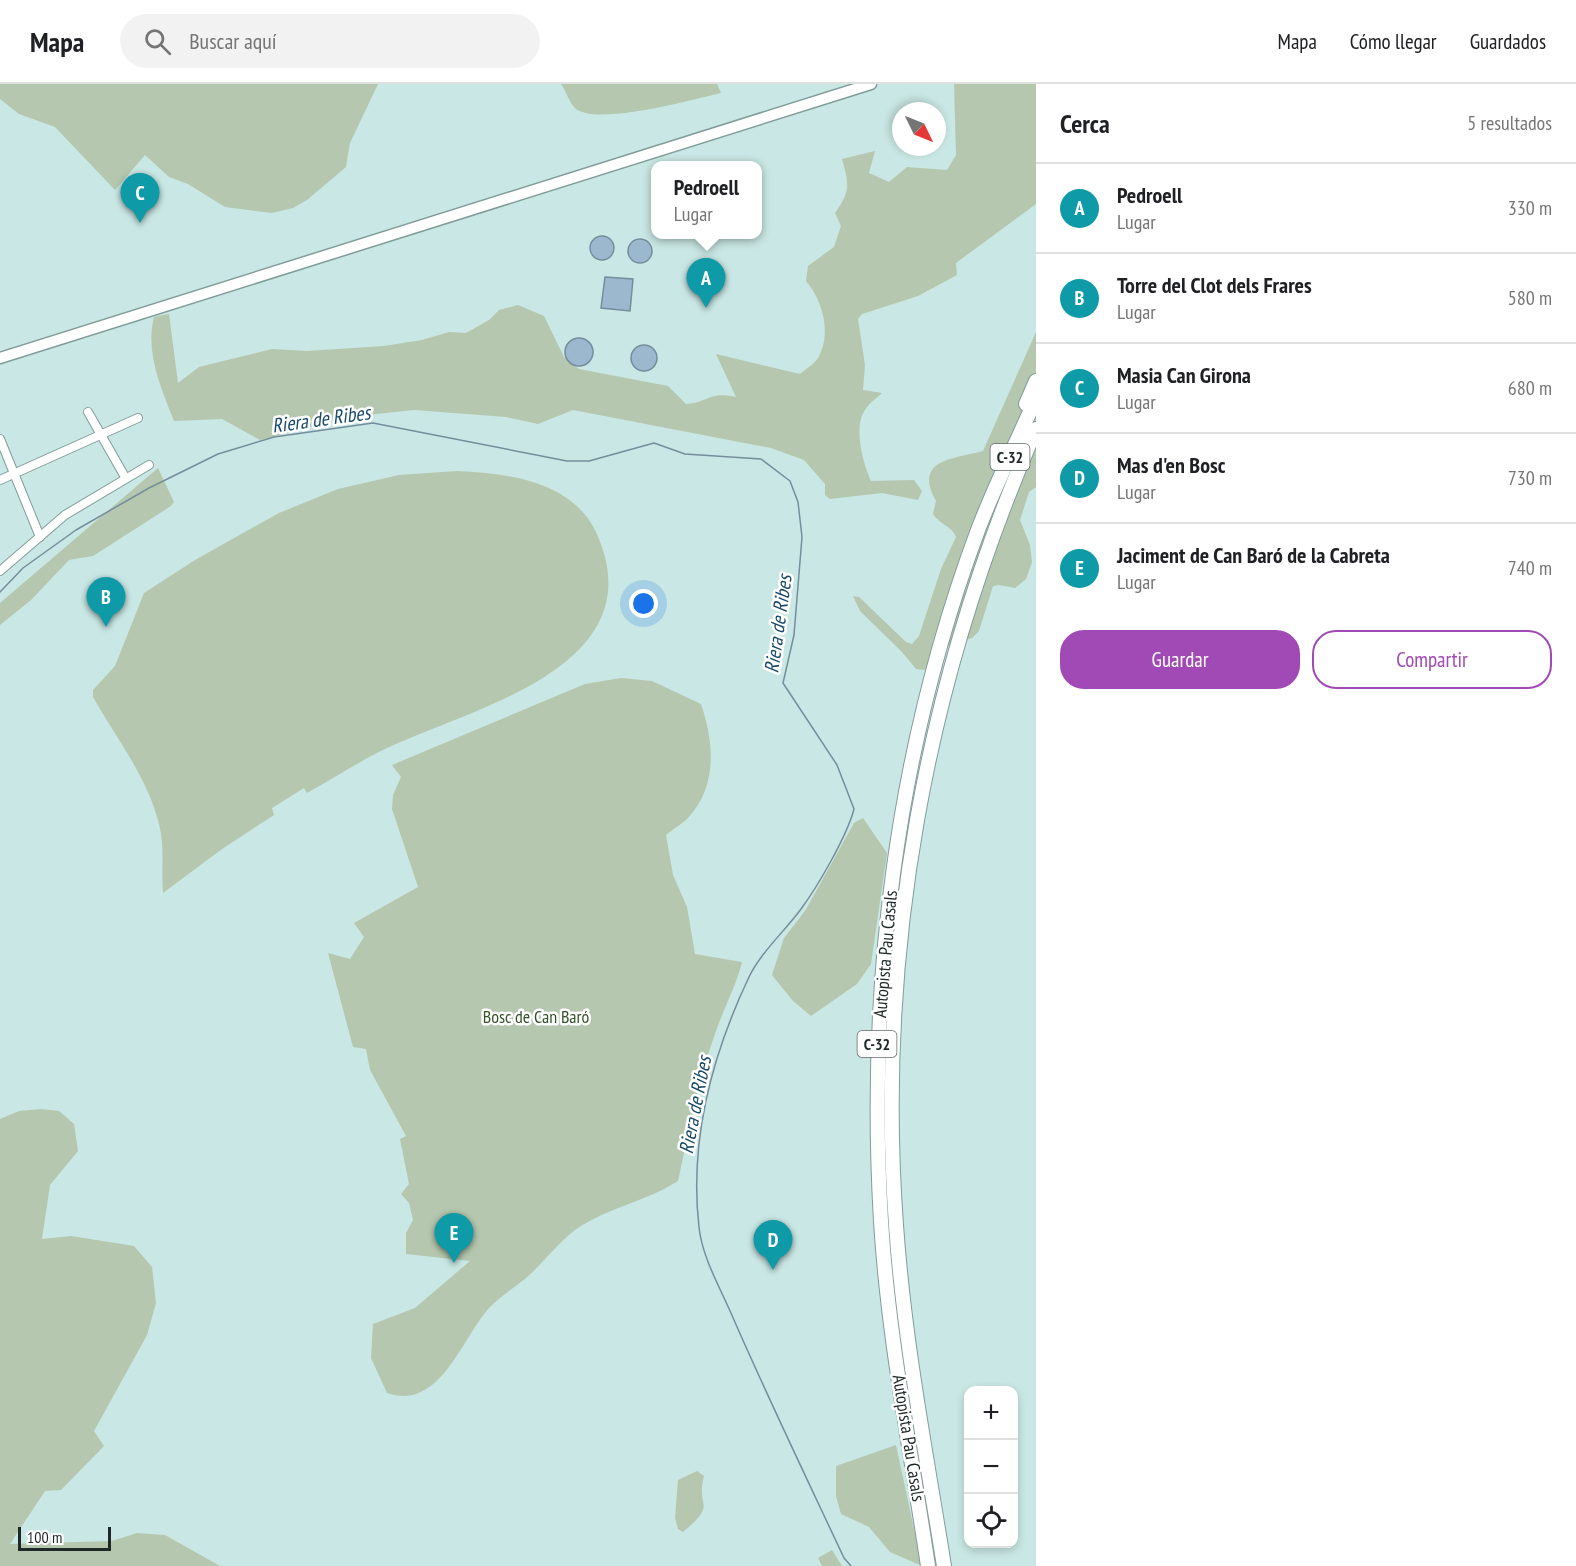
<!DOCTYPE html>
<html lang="es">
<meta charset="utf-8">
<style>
:root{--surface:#fff;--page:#f2f2f2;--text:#202124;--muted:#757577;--line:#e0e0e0;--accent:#a149b5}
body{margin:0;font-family:"PT Sans Narrow",sans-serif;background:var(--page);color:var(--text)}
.controls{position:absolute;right:18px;bottom:18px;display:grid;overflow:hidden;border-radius:12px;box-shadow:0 3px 9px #0003}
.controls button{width:54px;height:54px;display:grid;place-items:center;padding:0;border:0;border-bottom:2px solid var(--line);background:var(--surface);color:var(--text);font:30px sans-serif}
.compass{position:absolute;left:892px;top:18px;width:54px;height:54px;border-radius:50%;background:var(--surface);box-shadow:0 3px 9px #0003;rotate:133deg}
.scale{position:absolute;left:18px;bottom:15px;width:93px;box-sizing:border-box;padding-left:6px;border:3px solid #1d2827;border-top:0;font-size:16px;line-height:21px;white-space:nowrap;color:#1d2827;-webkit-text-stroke:4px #fff;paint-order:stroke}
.you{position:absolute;left:644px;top:520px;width:21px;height:21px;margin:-15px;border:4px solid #fff;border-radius:50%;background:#1a73e8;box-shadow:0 0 0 9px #1a73e833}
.badge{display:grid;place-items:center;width:39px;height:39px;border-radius:50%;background:var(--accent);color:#fff;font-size:20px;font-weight:700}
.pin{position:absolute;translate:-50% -50px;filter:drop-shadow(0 2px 3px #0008)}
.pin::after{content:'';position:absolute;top:32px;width:21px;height:18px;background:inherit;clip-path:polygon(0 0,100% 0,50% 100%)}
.popup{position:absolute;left:651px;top:77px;width:111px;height:78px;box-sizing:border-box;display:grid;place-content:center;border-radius:12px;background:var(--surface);filter:drop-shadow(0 2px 4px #0005);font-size:20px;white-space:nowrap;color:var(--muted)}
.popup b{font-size:22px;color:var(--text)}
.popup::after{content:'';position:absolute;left:50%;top:100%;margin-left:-12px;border:12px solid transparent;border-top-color:var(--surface)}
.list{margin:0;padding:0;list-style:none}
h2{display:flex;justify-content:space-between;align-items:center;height:78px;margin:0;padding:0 24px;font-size:26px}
h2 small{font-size:20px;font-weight:400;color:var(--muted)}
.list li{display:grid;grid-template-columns:39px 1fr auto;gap:18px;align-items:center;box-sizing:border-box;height:90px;padding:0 24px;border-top:2px solid var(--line)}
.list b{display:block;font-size:22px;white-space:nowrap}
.list p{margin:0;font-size:20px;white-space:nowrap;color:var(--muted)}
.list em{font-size:20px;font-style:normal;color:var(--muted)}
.actions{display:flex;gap:12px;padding:18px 24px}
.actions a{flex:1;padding:14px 0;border:2px solid var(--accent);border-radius:24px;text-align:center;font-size:21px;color:var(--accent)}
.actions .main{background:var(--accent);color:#fff}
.icon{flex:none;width:33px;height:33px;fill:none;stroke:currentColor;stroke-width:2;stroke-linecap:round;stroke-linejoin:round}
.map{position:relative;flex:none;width:1036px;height:1482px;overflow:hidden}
header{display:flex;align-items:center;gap:36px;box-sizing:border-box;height:84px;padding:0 30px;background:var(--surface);border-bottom:2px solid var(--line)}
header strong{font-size:28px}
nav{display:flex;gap:33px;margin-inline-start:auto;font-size:21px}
.search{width:420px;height:54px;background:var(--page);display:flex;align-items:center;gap:15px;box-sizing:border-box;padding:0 21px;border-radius:33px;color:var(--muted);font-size:22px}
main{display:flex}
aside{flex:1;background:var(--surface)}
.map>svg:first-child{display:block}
.green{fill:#b5c7ae}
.water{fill:#9bb8ce;stroke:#758d9c;stroke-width:1.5}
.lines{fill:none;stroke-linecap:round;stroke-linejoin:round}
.stream{stroke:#758d9c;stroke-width:1.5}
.street-casing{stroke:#809d9a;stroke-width:10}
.secondary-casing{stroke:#809d9a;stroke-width:13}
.highway-casing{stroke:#809d9a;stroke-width:16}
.street{stroke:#fff;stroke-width:8}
.secondary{stroke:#fff;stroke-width:10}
.highway{stroke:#fff;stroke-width:14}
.labels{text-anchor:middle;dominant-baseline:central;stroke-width:5;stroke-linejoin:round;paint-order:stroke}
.shield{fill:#fff;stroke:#616868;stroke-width:1.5}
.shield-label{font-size:16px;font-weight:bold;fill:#1d2827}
.street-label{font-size:18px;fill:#1d2827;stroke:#fff}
.park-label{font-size:18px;fill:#345228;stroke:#fff}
.water-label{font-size:20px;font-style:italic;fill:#184969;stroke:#fff}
</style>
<header>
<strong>Mapa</strong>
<div class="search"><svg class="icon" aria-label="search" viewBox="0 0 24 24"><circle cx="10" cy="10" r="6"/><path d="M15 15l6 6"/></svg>Buscar aquí</div>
<nav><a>Mapa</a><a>Cómo llegar</a><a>Guardados</a></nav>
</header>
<main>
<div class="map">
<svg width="1036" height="1482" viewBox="0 0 1036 1482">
<rect width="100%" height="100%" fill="#c9e7e4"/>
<!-- green -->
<g class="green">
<path d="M0,0H378L350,59L346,83L307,116L293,124L272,129L225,123L188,100L169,93L145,71L115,106L55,43L19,30L0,15Z"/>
<path d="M561,0H717L721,9C694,15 595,43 575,24C569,18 566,7 561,0Z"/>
<path d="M954,0H1036V120L956,179L957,191L918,212L862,230L858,235L865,281L863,306L882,309C877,314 869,319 865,326C853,343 863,379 871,397L914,396L922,407L918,416L882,409L830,415L825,411V400L804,376L771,364L573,326L538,340L506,333L414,326L348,333L260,356L222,335L174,337C161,304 145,268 154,233L169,230L178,299L199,283L272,265L307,267L384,262L422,256L449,248L466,249L489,236L499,226L518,221L544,232L564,273L579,285L668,302L686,320C710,318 709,307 736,313L716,270L800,290C806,285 814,280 818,274C832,250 823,217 806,197L808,182L834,163L841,142L835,129C851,107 849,100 842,75L875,67L869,89L889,98L907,83L947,86L956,71Z"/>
<path d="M1036,248V403L1029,408L1020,436L1030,461L1032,478L1026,495L1015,504L999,501L993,502L979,547L972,554L945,563L925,586L916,585L902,568L860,527L853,512L859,513L906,558L912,560L919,552L941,485L956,453C952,442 939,440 933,430L936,417C913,376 952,375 983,367Z"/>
<path d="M158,384L174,418L171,422L93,472L69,476L31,516L0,541V519Z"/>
<path d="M457,387C506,389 572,397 596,448C655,576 489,620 403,657C370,670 338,692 307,709L304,704L272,724L274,731L222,765L163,809C161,786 165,763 159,740C148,694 116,654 93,613V606L115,582L144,509L195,476L279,429L338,405L399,391Z"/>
<path d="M621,594L652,597L701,620C714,659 718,701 688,734C682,740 673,745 666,751L673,791L687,823L695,870L742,878C736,902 724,924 716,947C698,996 689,1047 678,1097C647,1117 604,1125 575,1146C557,1160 543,1179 526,1194C514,1204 501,1212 490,1223C462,1253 440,1328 387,1309L371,1274L373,1240L415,1224L470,1177L406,1170V1149L413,1136L409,1119L401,1110L409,1100L400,1055L406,1052L370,986L366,965L353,963L328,869L350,875L364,853L354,839L418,803L392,725L393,711L401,693L392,681L585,600Z"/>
<path d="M863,734L887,769L871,880L857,900L811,932L793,917L772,891L784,854L805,827L854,739Z"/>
<path d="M41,1025L59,1027L74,1040L78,1067L50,1101L42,1155L71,1152L134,1162L152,1183L156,1219L147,1251L94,1347L104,1362L61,1406L45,1407L10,1460L112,1457L137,1449L165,1451L220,1482H0V1035L19,1027Z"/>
<path d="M896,1361L922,1482L890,1468L869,1443L841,1430L836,1412V1382Z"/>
<path d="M697,1387L704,1392C695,1425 719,1418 683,1448L678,1445L675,1434L678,1396Z"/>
<path d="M832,1466L842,1482H822L818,1474Z"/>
</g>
<!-- water -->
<g class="water">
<circle cx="602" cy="164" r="12"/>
<circle cx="640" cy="167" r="12"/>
<path d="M605,193L633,195L630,227L601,224Z"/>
<circle cx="579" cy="268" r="14"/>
<circle cx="644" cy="274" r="13"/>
</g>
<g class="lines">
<!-- stream -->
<path class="stream" d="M0,508L23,484L76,446L149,404L218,370L274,353L373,339L567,377H589L654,359L685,370L761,375L790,397L798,418L802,453L794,551L783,599L837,681L854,725C847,752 818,802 801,825C785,847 761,868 749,893C712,971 689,1056 699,1143C702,1174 722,1207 734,1236C769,1316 807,1395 844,1474L851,1482"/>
<defs>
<g id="street">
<path d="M88,328L125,393"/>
<path d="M0,355L40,453"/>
<path d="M0,396L138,334"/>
<path d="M0,487L65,431L149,381"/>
</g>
<path id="secondary" d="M0,274L871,0"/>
<g id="highway">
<path d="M1026,320L1036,297"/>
<path d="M928,1482C911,1367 888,1253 881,1137C867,903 896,666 978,446C995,401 1017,358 1036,314"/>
<path d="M944,1482C926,1369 904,1256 896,1141C876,869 926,595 1036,345"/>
</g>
</defs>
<!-- street casing -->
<use href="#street" class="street-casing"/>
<!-- secondary casing -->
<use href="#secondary" class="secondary-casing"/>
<!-- highway casing -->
<use href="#highway" class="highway-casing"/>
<!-- street -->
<use href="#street" class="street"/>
<!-- secondary -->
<use href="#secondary" class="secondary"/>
<!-- highway -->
<use href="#highway" class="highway"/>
</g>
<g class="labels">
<!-- shield labels -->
<g class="shield">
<rect x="990.5" y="360" width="39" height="26" rx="4.5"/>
<rect x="857.5" y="947" width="39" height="26" rx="4.5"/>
</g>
<g class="shield-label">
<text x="1010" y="373">C-32</text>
<text x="877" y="960">C-32</text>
</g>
<!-- street labels -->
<g class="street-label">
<text transform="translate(885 870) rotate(-85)">Autopista Pau Casals</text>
<text transform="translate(909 1354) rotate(81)">Autopista Pau Casals</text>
</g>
<!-- park labels -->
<g class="park-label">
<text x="536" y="932">Bosc de Can Baró</text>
</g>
<!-- water labels -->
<g class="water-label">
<text transform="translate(321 335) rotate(-8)">Riera de Ribes</text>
<text transform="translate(778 540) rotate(-82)">Riera de Ribes</text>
<text transform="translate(695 1021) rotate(-79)">Riera de Ribes</text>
</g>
</g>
</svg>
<div class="controls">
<button>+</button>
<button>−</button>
<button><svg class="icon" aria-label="locate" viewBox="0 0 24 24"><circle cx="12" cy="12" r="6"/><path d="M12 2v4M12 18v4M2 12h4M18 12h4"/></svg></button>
</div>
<svg class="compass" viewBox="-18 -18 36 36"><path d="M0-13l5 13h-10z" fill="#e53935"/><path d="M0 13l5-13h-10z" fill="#757577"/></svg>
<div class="scale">100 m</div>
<div class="you"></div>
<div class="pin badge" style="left:706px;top:224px;background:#0f9aa8">A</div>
<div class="popup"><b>Pedroell</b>Lugar</div>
<div class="pin badge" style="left:106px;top:543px;background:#0f9aa8">B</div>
<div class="pin badge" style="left:140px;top:139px;background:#0f9aa8">C</div>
<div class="pin badge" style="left:773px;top:1186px;background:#0f9aa8">D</div>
<div class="pin badge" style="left:454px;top:1179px;background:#0f9aa8">E</div>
</div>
<aside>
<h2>Cerca<small>5 resultados</small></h2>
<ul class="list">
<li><span class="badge" style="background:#0f9aa8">A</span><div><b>Pedroell</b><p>Lugar</p></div><em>330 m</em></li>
<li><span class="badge" style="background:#0f9aa8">B</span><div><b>Torre del Clot dels Frares</b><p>Lugar</p></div><em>580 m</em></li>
<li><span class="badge" style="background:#0f9aa8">C</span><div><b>Masia Can Girona</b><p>Lugar</p></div><em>680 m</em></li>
<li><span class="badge" style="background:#0f9aa8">D</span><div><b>Mas d'en Bosc</b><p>Lugar</p></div><em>730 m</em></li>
<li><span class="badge" style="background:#0f9aa8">E</span><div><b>Jaciment de Can Baró de la Cabreta</b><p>Lugar</p></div><em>740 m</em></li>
</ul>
<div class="actions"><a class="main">Guardar</a><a>Compartir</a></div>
</aside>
</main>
